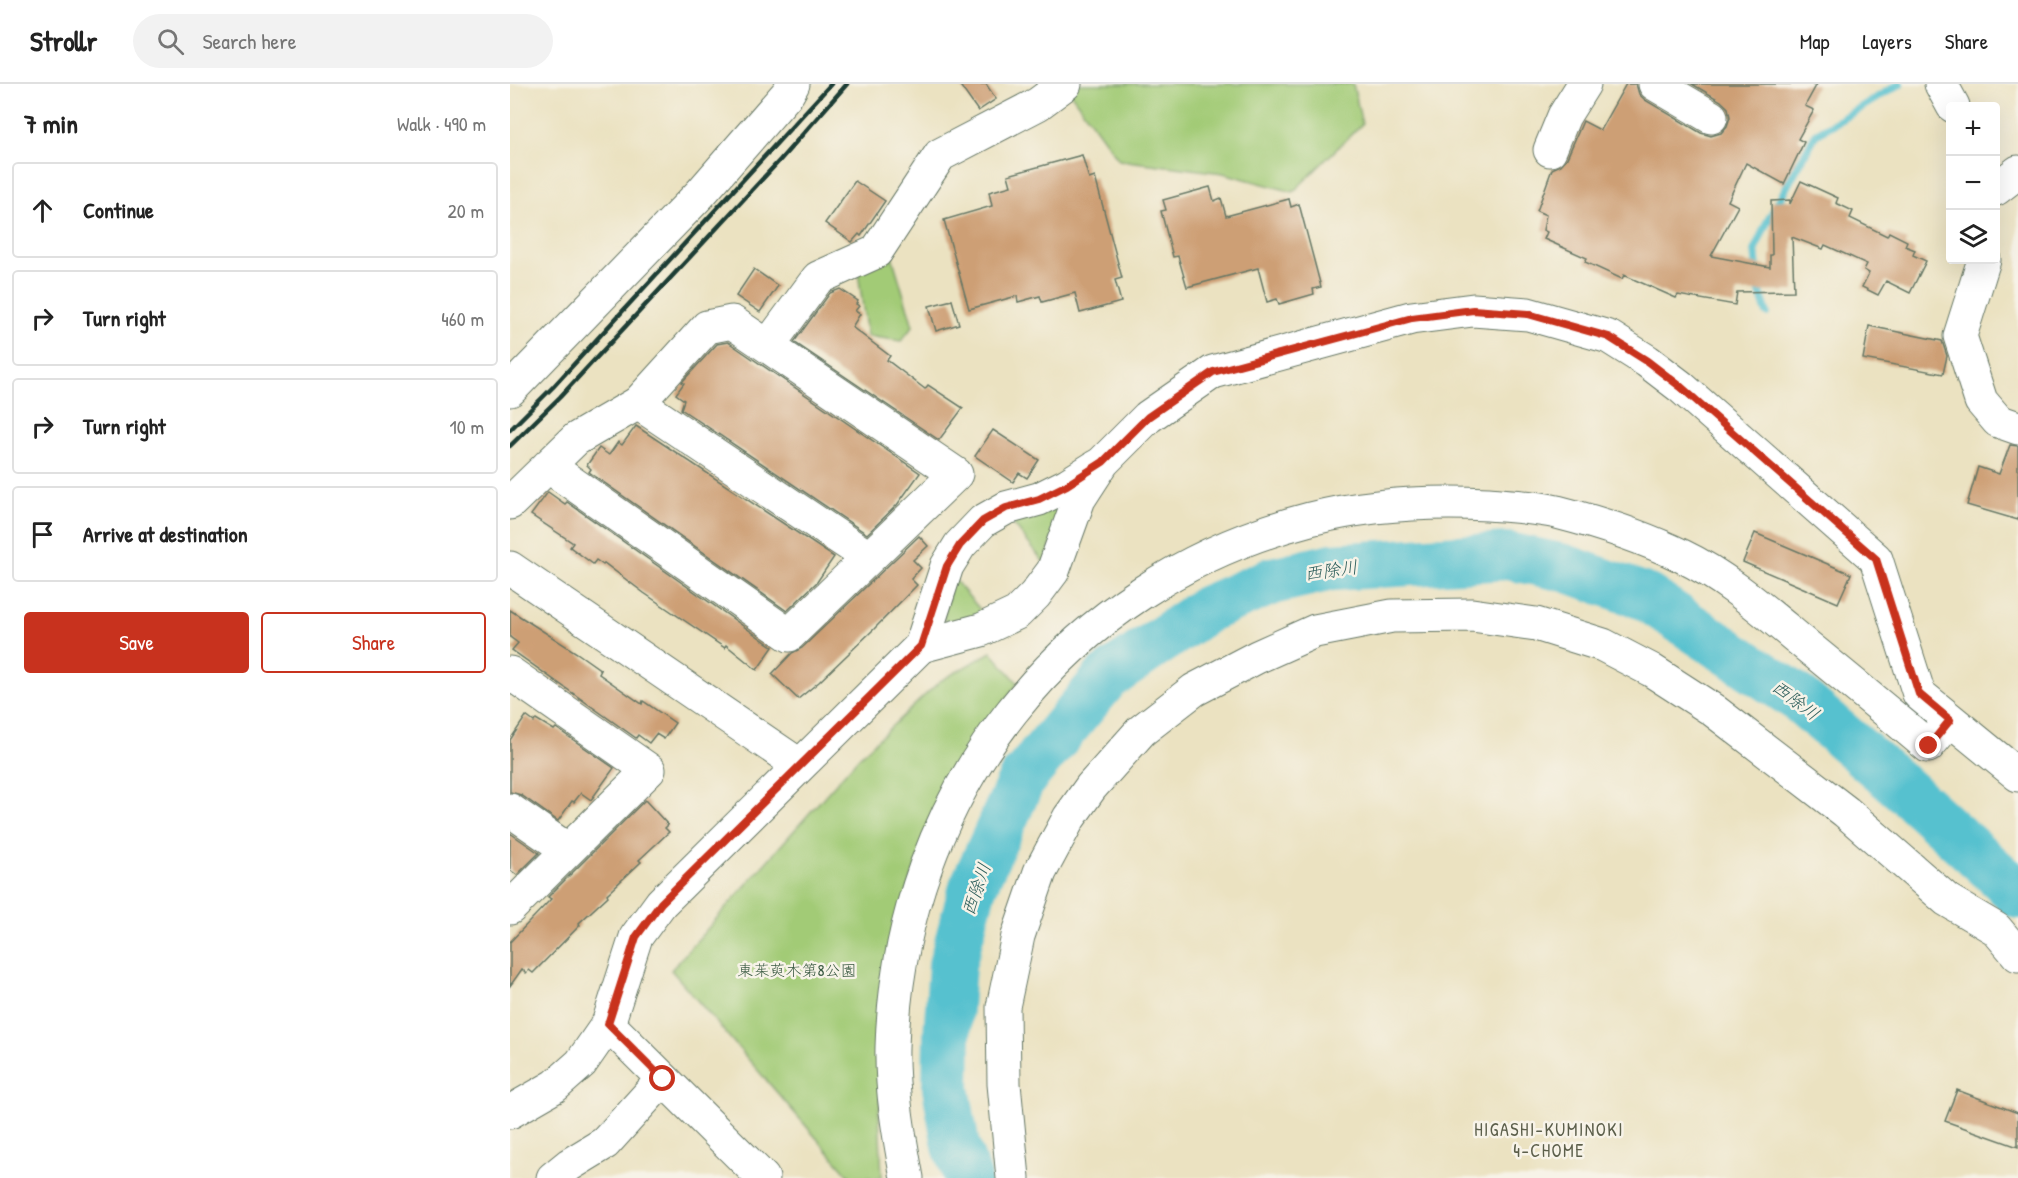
<!DOCTYPE html>
<meta charset="utf-8">
<style>
:root{--surface:#fff;--page:#f2f2f2;--text:#222;--muted:#767676;--line:#e0e0e0;--accent:#c8321e}
body{margin:0;font-family:"Patrick Hand","Klee One",sans-serif;background:var(--page);color:var(--text)}
.controls{position:absolute;right:18px;top:18px;display:grid;overflow:hidden;border-radius:6px;box-shadow:0 6px 24px #0002}
.controls button{width:54px;height:54px;display:grid;place-items:center;padding:0;border:0;border-bottom:2px solid var(--line);background:var(--surface);color:var(--text);font:30px sans-serif}
.stop{position:absolute;width:18px;height:18px;margin:-14px;border:4px solid #c8321e;border-radius:50%;background:#fff}
.stop.end{background:#c8321e;border-color:#fff;box-shadow:0 2px 6px #0008}
.list{margin:0;padding:0;list-style:none}
h2{display:flex;justify-content:space-between;align-items:center;height:78px;margin:0;padding:0 24px;font-size:26px}
h2 small{font-size:20px;font-weight:400;color:var(--muted)}
.list li{display:grid;grid-template-columns:39px 1fr auto;gap:18px;align-items:center;box-sizing:border-box;height:96px;margin:0 12px 12px;padding:0 12px;border:2px solid var(--line);border-radius:6px}
.list b{display:block;font-size:22px;white-space:nowrap}
.list em{font-size:20px;font-style:normal;color:var(--muted)}
.actions{display:flex;gap:12px;padding:18px 24px}
.actions a{flex:1;padding:14px 0;border:2px solid var(--accent);border-radius:6px;text-align:center;font-size:21px;color:var(--accent)}
.actions .main{background:var(--accent);color:#fff}
.icon{flex:none;width:33px;height:33px;fill:none;stroke:currentColor;stroke-width:2;stroke-linecap:round;stroke-linejoin:round}
.map{position:relative;flex:none;width:1508px;height:1094px;overflow:hidden}
header{display:flex;align-items:center;gap:36px;box-sizing:border-box;height:84px;padding:0 30px;background:var(--surface);border-bottom:2px solid var(--line)}
header strong{font-size:28px}
nav{display:flex;gap:33px;margin-inline-start:auto;font-size:21px}
.search{width:420px;height:54px;background:var(--page);display:flex;align-items:center;gap:15px;box-sizing:border-box;padding:0 21px;border-radius:33px;color:var(--muted);font-size:22px}
main{display:flex}
aside{flex:1;background:var(--surface)}
.map>svg:first-child{display:block}
.green{fill:#a2cb76;stroke:#608455;stroke-width:1.5}
.lines{fill:none;stroke-linecap:round;stroke-linejoin:round}
.stream{stroke:#56c1cf;stroke-width:8}
.river{stroke:#56c1cf;stroke-width:48}
.building{fill:#cd9f75}
.minor-casing{stroke:#667765;stroke-width:35}
.minor{stroke:#fff;stroke-width:33}
.rail{stroke:#1f3d34;stroke-width:4.5}
.route{stroke:#c8321e;stroke-width:8}
.labels{text-anchor:middle;dominant-baseline:central;stroke-width:5;stroke-linejoin:round;paint-order:stroke}
.park-label{font-size:16px;fill:#395941;stroke:#f7f3e8}
.water-label{font-size:18px;font-style:italic;fill:#2d5e5b;stroke:#f7f3e8}
.neighbourhood-label{font-size:18px;letter-spacing:1.5px;fill:#5c5f4b;stroke:#f7f3e8}
</style>
<header>
<strong>Strollr</strong>
<div class="search"><svg class="icon" aria-label="search" viewBox="0 0 24 24"><circle cx="10" cy="10" r="6"/><path d="M15 15l6 6"/></svg>Search here</div>
<nav><a>Map</a><a>Layers</a><a>Share</a></nav>
</header>
<main>
<aside>
<h2>7 min<small>Walk · 490 m</small></h2>
<ul class="list">
<li><svg class="icon" aria-label="ahead" viewBox="0 0 24 24"><path d="M12 20V5M6 11l6-6 6 6"/></svg><div><b>Continue</b></div><em>20 m</em></li>
<li><svg class="icon" aria-label="right" viewBox="0 0 24 24"><path d="M7 20v-9h11M14 6l5 5-5 5"/></svg><div><b>Turn right</b></div><em>460 m</em></li>
<li><svg class="icon" aria-label="right" viewBox="0 0 24 24"><path d="M7 20v-9h11M14 6l5 5-5 5"/></svg><div><b>Turn right</b></div><em>10 m</em></li>
<li><svg class="icon" aria-label="arrive" viewBox="0 0 24 24"><path d="M6 21V4h12l-3 4 3 4H6"/></svg><div><b>Arrive at destination</b></div></li>
</ul>
<div class="actions"><a class="main">Save</a><a>Share</a></div>
</aside>
<div class="map">
<svg width="1508" height="1094" viewBox="0 0 1508 1094">
<rect width="100%" height="100%" fill="#f7f3e8"/>
<filter id="ink" filterUnits="userSpaceOnUse"><feTurbulence type="fractalNoise" baseFrequency=".0167" numOctaves="2"/><feDisplacementMap in="SourceGraphic" scale="12" xChannelSelector="R" yChannelSelector="G"/><feConvolveMatrix kernelMatrix="1 2 1 2 8 2 1 2 1" color-interpolation-filters="sRGB"/></filter>
<filter id="wash" filterUnits="userSpaceOnUse"><feTurbulence type="fractalNoise" baseFrequency=".008" numOctaves="4" result="noise"/><feDisplacementMap in="SourceGraphic" scale="24" xChannelSelector="R" yChannelSelector="G"/><feGaussianBlur stdDeviation="1.35" result="paint"/><feColorMatrix in="noise" values="0 0 0 0 0 0 0 0 0 0 0 0 0 0 0 0 0 1.4 0 .05"/><feComposite in="paint" operator="in"/></filter>
<g filter="url(#wash)">
<rect width="100%" height="100%" fill="#ebe2c1"/>
<!-- green -->
<g class="green">
<path d="M566,0H843L852,40L783,108L713,89L609,76L558,6Z"/>
<path d="M379,162L403,242L391,257L357,252L348,188Z"/>
<path d="M526,423H552L535,480L497,432Z"/>
<path d="M443,494L473,529L441,540L433,535Z"/>
<path d="M481,568L508,599L431,708L390,827L369,1029L372,1094H341L161,886L349,673L430,597Z"/>
</g>
<g class="lines">
<!-- stream -->
<path class="stream" d="M1257,229L1249,205L1245,165L1257,138L1306,50L1390,0"/>
<!-- river -->
<path class="river" d="M458,1094L446,1062L436,1004L437,952L442,881L463,803L512,695L596,594L697,525L762,497L822,483L998,472L1055,484L1136,513L1288,614L1396,707L1494,796L1508,811"/>
</g>
<g id="blocks">
<!-- building -->
<g class="building">
<path d="M449,0H476L486,15L468,27Z"/>
<path d="M1116,0H1126L1129,10L1135,16L1191,49L1201,52L1211,49L1217,42L1220,33L1218,24L1211,17L1182,0H1307L1295,22L1304,26L1288,55L1294,58L1274,100L1236,79L1218,117L1228,122L1201,172L1260,183V171H1262L1261,117L1280,116V120L1291,97L1328,114L1326,119L1343,127L1340,134L1377,152L1379,148L1397,157L1395,162L1405,166L1403,171L1416,177L1400,209L1376,197L1368,211L1352,203L1359,189L1354,186L1357,180L1315,161L1313,165L1282,153L1284,207L1227,208L1225,221L1168,211L1166,214L1114,191L1112,195L1075,178L1077,174L1034,155L1037,148L1033,146L1036,131L1027,127L1042,85L1051,81L1057,74L1073,37L1090,46Z"/>
<path d="M572,71L579,95L585,93L612,194L605,196L611,218L570,229L565,209L532,218L530,212L508,218L507,212L459,225L434,136L482,122L479,108L501,102L498,91Z"/>
<path d="M345,97L375,117L351,152L349,150L342,158L315,139Z"/>
<path d="M700,103L704,117L711,114L716,132L779,115L781,123L789,120L811,203L803,205L804,210L769,220L767,215L757,218L748,184L677,203L668,172L663,173L651,127L656,126L653,116Z"/>
<path d="M244,185L268,202L250,228L226,212Z"/>
<path d="M330,205L348,217L346,220L349,222L345,227L350,230L342,243L380,272L377,276L415,305L418,301L453,324L429,356L284,258L320,209Z"/>
<path d="M442,216L449,240L426,247L419,222Z"/>
<path d="M1359,242L1432,257L1437,272L1433,290L1353,275Z"/>
<path d="M218,258L410,389L387,421L357,450L171,325L174,316L166,310L174,299L172,298L207,260Z"/>
<path d="M126,342L324,473L307,498L277,527L79,388L81,385L77,381L89,364L99,371L108,358L112,361Z"/>
<path d="M483,346L529,376L517,394L509,389L503,398L465,372Z"/>
<path d="M1500,361L1508,362V436L1457,421L1468,383L1489,390Z"/>
<path d="M38,408L55,420L57,418L263,563L247,586L216,561L215,564L134,509L94,479L93,481L86,476L83,480L60,463L63,459L21,431Z"/>
<path d="M1245,449L1341,490L1328,519L1233,478Z"/>
<path d="M409,452L418,462L403,476L411,484L401,495L407,501L364,545L309,598L288,615L262,590L282,569L292,564Z"/>
<path d="M0,526L67,569L91,586L89,590L132,620L133,617L165,639L154,655L146,650L139,659L128,651L126,654L2,566L8,559L0,553Z"/>
<path d="M16,632L24,638L26,635L44,646L46,644L104,684L81,716L71,709L64,718L62,717L48,737L11,711L0,708V656Z"/>
<path d="M135,716L158,741L155,744L159,748L129,776L131,778L97,810L98,812L69,839L70,841L23,889L19,886L16,889L12,885L0,902V858L41,815L38,813Z"/>
<path d="M0,749L29,769L7,791L0,786Z"/>
<path d="M1447,1006L1508,1029V1063L1435,1037Z"/>
</g>
</g>
</g>
<g filter="url(#ink)">
<use href="#blocks" fill-opacity="0" stroke="#667765" stroke-width="1.5"/>
<g class="lines">
<defs>
<g id="minor">
<path d="M1145,0L1201,33"/>
<path d="M1431,0L1443,22"/>
<path d="M1040,66L1054,32L1074,0"/>
<path d="M1486,105L1508,88"/>
<path d="M1474,176L1450,252L1471,317L1488,337L1508,344"/>
<path d="M258,262L308,194L366,168L430,71L528,20L555,0"/>
<path d="M0,306L190,110L278,9L283,0"/>
<path d="M128,319L358,473"/>
<path d="M0,419L66,355L128,319L197,243L222,238L446,390L279,551L38,382"/>
<path d="M0,484L289,681"/>
<path d="M411,562L471,546L507,529L525,511L543,487L569,415L593,378L638,333L703,288L901,234L963,226L1018,230L1099,253L1137,277L1171,303L1366,475L1409,610L1508,691"/>
<path d="M0,589L139,686L0,824"/>
<path d="M0,726L58,766"/>
<path d="M98,940L253,1094"/>
<path d="M0,1028L45,1002L71,979L98,940L126,853L151,819L411,562L437,482L450,461L473,437L496,424L529,415L557,401L587,382"/>
<path d="M43,1094L59,1081L95,1059L153,995"/>
<path d="M397,1094C389,1051 381,1006 382,963C389,710 555,498 800,435C859,420 918,417 978,420C1001,422 1025,423 1047,428C1090,439 1133,453 1172,472C1214,492 1251,524 1286,553C1330,589 1374,625 1418,662L1440,636"/>
<path d="M503,1094L494,1000L493,923L508,852L530,788L559,734L581,703L631,647L684,606L747,573L805,547L882,532L962,531L1026,540L1093,561L1141,586L1203,626L1336,728L1437,816L1486,845L1508,871"/>
</g>
</defs>
<!-- minor casing -->
<use href="#minor" class="minor-casing"/>
<!-- minor -->
<use href="#minor" class="minor"/>
<!-- rail -->
<g class="rail">
<path d="M0,346L43,303L321,0"/>
<path d="M0,362L50,313L270,76L337,0"/>
</g>
</g>
</g>
<g class="lines" filter="url(#ink)">
<!-- route -->
<path class="route" d="M153,995L98,940L126,853L151,819L411,562L437,482L450,461L473,437L496,424L529,415L557,401L593,378L638,333L703,288L902,234L963,226L1018,230L1099,253L1137,277L1171,303L1366,475L1409,610L1440,636L1419,662"/>
</g>
<g class="labels">
<!-- park labels -->
<g class="park-label">
<text x="287" y="886">東茱萸木第8公園</text>
</g>
<!-- water labels -->
<g class="water-label">
<text transform="translate(821 486) rotate(-8)">西除川</text>
<text transform="translate(1286 616) rotate(37)">西除川</text>
<text transform="translate(466 805) rotate(-71)">西除川</text>
</g>
<!-- neighbourhood labels -->
<g class="neighbourhood-label">
<text x="1039" y="1045">HIGASHI-KUMINOKI<tspan x="1039" dy="21">4-CHOME</tspan></text>
</g>
</g>
</svg>
<div class="controls">
<button>+</button>
<button>−</button>
<button><svg class="icon" aria-label="layers" viewBox="0 0 24 24"><path d="M12 4l9 5-9 5-9-5zM3 14l9 5 9-5"/></svg></button>
</div>
<div class="stop" style="left:153px;top:995px"></div>
<div class="stop end" style="left:1419px;top:662px"></div>
</div>
</main>
